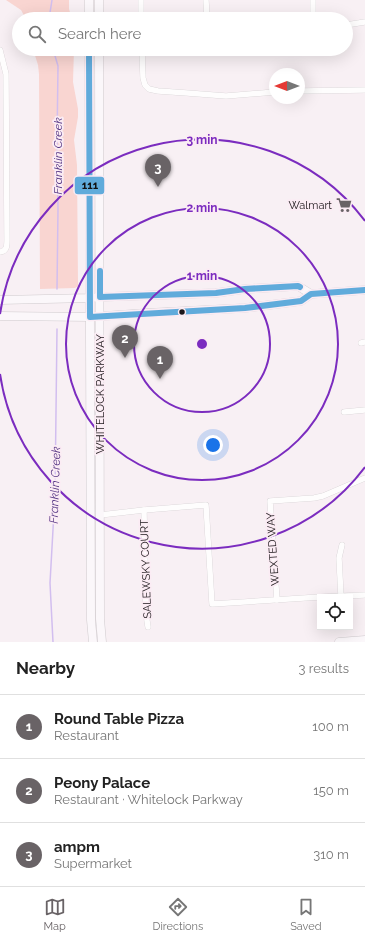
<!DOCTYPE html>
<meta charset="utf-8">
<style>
:root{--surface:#fff;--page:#f2f2f2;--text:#222;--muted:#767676;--line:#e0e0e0;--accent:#696366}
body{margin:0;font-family:Raleway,sans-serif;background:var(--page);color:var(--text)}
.controls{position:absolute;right:12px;bottom:12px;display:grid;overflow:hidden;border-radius:0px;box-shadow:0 4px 16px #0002}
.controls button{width:36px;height:36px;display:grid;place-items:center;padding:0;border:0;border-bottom:1px solid var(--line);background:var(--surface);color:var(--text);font:20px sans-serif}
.compass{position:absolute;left:269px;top:68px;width:36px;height:36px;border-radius:50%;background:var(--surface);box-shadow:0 4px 16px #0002;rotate:270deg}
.you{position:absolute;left:213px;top:445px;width:14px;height:14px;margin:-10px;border:3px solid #fff;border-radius:50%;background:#1a73e8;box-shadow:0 0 0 6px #1a73e833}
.badge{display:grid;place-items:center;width:26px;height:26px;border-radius:50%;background:var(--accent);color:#fff;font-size:13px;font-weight:700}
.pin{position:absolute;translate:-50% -33px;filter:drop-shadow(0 1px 2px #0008)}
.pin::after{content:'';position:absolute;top:21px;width:14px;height:12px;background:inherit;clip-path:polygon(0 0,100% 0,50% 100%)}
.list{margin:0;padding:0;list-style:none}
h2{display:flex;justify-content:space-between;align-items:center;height:52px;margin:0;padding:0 16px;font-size:17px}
h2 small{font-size:13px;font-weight:400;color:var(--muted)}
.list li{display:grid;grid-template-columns:26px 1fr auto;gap:12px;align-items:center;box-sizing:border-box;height:64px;padding:0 16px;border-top:1px solid var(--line)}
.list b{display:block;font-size:15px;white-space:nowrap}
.list p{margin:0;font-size:13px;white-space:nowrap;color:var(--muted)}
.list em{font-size:13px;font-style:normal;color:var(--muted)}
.icon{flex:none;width:22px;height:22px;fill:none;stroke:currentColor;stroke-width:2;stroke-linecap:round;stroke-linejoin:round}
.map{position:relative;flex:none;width:365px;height:642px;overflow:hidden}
.search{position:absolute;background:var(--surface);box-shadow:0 4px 16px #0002;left:12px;right:12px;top:12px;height:44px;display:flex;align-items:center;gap:10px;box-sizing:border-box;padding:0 14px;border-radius:22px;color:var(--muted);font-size:15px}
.sheet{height:244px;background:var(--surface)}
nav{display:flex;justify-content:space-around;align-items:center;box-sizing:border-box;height:56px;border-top:1px solid var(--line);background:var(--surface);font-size:11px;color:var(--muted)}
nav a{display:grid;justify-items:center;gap:2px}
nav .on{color:var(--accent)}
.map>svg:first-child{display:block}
.green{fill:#f9d5d1}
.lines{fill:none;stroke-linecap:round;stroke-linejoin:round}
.stream{stroke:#d2beef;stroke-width:1.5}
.street-casing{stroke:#d0cbce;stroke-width:6}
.secondary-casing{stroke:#d0cbce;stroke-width:9}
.street{stroke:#fefdfd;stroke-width:5.5}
.secondary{stroke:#fbf7fa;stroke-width:8}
.bus-1-casing{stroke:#fbecf4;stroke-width:9}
.bus-1{stroke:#60abdb;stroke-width:6}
.ring{fill:none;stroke:#7b2cbf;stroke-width:2}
.bus-dot{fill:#1c171a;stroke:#fbecf4;stroke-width:1.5}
.labels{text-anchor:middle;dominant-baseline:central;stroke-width:3.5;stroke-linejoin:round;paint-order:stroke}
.poi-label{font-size:11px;fill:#1c171a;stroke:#fbecf4;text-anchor:end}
.street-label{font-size:11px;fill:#1c171a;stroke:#fbecf4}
.water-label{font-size:12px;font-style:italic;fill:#573785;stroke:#fbecf4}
.centre{fill:#7b2cbf;stroke:#fbecf4;stroke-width:2}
.ring-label{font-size:12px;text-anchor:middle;font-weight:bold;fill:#7b2cbf;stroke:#fbecf4;stroke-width:3.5;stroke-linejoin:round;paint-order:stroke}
.line-badge{stroke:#fbecf4;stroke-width:1.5}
.pale-badge-label{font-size:11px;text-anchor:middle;font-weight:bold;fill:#111}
</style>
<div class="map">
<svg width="365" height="642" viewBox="0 0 365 642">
<rect width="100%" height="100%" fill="#f8f0f4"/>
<!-- green -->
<g class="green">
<path d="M6,0H69V9L72,19H26L21,10Z"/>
<path d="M33,49H74L73,82L78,109V117L74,140L77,165L78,282V286L75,288L40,289L39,74L38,65Z"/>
</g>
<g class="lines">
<!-- stream -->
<g class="stream">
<path d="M49,19L52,0"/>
<path d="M53,49L58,66L57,142L58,209L57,289"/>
<path d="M53,642L50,583L55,494L57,329"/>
</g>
<defs>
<g id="street">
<path d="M141,0V19"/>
<path d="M206,0L207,19"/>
<path d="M313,0V19"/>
<path d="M346,25L365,22"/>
<path d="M142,49L143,78L145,85L149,89L158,91L187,93L226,96L275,92"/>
<path d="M0,50L6,74L7,240C7,246 7,251 0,252"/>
<path d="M299,91L365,90"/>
<path d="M361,343L365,342"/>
<path d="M344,412L365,410"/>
<path d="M144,510L146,614L148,627"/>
<path d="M100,515L144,510L206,505L212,604L320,597"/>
<path d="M341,596L339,558L342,545"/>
<path d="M321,597L365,595"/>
<path d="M277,600L270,501L314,498L323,496L365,478"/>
</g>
<g id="secondary">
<path d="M89,0V19"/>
<path d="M99,0V19"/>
<path d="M89,49L91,620L93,642"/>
<path d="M99,49C100,239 100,429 100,619L102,642"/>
<path d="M0,300L90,298L100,297L216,293L245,289L298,286L311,294"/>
<path d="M0,316L90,317L147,313L245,308L301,301L311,294L365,290"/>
<path d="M339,642L365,640"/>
</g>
</defs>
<!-- street casing -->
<use href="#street" class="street-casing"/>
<!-- secondary casing -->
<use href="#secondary" class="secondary-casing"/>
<!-- street -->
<use href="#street" class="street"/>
<!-- secondary -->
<use href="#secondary" class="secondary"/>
<defs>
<g id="bus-1">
<path d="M89,49L90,317L245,308L301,301L311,294L365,290"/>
<path d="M100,271V297L216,293L245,289L298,286L300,287"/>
</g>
</defs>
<!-- bus-1 casing -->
<use href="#bus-1" class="bus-1-casing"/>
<!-- bus-1 -->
<use href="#bus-1" class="bus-1"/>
</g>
<!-- distance rings -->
<g class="ring">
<circle cx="202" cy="344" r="68"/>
<circle cx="202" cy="344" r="136"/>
<path d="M365 467A204 204 0 0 1 0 374M0 314A204 204 0 0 1 365 221"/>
</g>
<!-- icons -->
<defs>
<symbol id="supermarket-bare" viewBox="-9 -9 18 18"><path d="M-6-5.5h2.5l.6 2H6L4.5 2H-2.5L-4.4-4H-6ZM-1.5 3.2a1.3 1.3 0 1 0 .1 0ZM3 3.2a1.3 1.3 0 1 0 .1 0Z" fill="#696366" stroke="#fbecf4" stroke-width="2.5" paint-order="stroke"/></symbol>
</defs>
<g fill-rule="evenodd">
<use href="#supermarket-bare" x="333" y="194" width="22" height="22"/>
</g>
<!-- markers -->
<circle class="bus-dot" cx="182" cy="312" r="3.5"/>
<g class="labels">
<!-- poi labels -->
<g class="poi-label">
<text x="332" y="205">Walmart</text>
</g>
<!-- street labels -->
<g class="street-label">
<text transform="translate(100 394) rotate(-90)">WHITELOCK PARKWAY</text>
<text transform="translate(273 549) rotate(-94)">WEXTED WAY</text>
<text transform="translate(146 569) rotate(-92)">SALEWSKY COURT</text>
</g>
<!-- water labels -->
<g class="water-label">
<text transform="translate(58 156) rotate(-90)">Franklin Creek</text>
<text transform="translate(55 485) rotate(-88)">Franklin Creek</text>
</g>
</g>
<circle cx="202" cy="344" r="6" class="centre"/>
<g class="ring-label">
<text x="202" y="144">3 min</text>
<text x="202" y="212">2 min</text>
<text x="202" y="280">1 min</text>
</g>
<rect class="line-badge" x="74" y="176" width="31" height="19" rx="4" fill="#60abdb"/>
<g class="pale-badge-label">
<text x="90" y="189">111</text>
</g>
</svg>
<div class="controls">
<button><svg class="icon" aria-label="locate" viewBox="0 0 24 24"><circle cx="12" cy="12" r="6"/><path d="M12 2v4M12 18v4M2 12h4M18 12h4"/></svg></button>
</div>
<svg class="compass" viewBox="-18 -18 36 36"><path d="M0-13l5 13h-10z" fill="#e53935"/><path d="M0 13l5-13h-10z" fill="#767676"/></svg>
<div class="you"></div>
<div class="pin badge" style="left:160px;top:379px">1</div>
<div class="pin badge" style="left:125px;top:358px">2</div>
<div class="pin badge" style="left:158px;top:187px">3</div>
<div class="search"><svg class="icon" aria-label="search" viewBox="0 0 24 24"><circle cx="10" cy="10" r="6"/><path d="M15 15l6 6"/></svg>Search here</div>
</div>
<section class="sheet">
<h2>Nearby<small>3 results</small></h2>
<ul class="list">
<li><span class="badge">1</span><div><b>Round Table Pizza</b><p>Restaurant</p></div><em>100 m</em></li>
<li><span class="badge">2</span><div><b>Peony Palace</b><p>Restaurant · Whitelock Parkway</p></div><em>150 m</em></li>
<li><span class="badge">3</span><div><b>ampm</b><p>Supermarket</p></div><em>310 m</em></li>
</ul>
</section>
<nav>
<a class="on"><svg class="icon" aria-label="map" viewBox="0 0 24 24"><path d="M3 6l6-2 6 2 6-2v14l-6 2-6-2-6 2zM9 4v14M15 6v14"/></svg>Map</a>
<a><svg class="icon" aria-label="directions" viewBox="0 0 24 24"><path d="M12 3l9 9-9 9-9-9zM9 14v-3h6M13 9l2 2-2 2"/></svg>Directions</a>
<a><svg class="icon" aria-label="saved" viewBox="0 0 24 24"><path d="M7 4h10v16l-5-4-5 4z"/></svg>Saved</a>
</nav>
